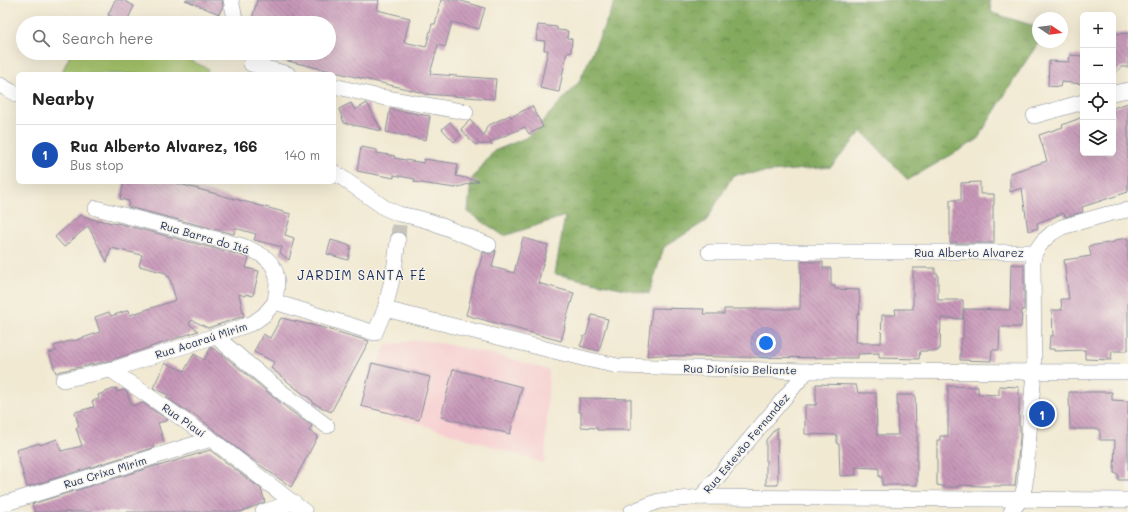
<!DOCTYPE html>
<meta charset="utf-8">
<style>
:root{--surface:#fff;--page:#f2f2f2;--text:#222;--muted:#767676;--line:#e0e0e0;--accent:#0f766e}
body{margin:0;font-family:Mali,sans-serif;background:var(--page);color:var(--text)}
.controls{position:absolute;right:12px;top:12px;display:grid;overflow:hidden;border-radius:6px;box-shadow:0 4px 16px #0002}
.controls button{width:36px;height:36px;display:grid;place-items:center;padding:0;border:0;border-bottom:1px solid var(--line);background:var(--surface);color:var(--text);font:20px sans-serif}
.compass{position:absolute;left:1032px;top:12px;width:36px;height:36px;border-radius:50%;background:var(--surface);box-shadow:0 4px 16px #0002;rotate:103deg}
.you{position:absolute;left:766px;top:343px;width:14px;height:14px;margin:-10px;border:3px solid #fff;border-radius:50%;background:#1a73e8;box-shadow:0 0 0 6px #1a73e833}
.badge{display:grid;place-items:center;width:26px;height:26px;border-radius:50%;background:var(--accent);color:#fff;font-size:13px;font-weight:700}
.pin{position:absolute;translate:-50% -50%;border:2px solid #fff;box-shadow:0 1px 4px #0006}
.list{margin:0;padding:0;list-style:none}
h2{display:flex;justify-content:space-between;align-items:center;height:52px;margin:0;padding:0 16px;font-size:17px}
h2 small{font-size:13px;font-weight:400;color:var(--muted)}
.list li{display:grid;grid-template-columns:26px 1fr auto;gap:12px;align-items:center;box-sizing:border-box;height:60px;padding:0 16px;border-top:1px solid var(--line)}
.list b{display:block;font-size:15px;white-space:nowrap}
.list p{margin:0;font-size:13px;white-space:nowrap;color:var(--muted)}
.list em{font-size:13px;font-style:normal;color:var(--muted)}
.icon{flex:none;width:22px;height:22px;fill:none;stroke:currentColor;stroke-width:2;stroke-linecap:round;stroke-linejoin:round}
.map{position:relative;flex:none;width:1128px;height:512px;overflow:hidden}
.search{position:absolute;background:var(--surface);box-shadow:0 4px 16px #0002;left:16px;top:16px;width:320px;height:44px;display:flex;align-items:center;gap:10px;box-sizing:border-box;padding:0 14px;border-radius:22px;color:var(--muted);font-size:15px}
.panel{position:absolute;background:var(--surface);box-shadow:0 4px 16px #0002;left:16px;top:72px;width:320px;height:112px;border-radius:6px}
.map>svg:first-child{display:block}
.built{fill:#f7cfd1}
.green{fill:#a5c46b;stroke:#607a64}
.forest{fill:url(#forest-crowns);stroke:#506c5e}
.building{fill:url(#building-back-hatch)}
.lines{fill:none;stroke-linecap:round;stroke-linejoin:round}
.street-tunnel{stroke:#c6c4bb;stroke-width:15;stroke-dasharray:15 8;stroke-linecap:butt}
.street-casing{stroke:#868c98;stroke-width:16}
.street{stroke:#fff;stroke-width:15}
.labels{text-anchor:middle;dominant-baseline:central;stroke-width:3;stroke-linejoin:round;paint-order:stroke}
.street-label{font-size:11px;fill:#1b2f5e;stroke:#f7f3e8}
.quarter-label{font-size:13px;letter-spacing:1px;fill:#1b2f5e;stroke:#f7f3e8}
</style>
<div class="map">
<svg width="1128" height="512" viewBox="0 0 1128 512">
<defs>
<pattern id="forest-crowns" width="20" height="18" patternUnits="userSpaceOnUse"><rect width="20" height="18" fill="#84aa5f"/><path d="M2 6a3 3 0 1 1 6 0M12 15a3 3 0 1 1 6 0" fill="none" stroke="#6b8b52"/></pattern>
<pattern id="building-back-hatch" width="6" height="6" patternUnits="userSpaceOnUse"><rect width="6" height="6" fill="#c898b9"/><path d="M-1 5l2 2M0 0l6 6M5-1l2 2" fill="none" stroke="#a27c9a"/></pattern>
</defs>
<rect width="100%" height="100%" fill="#f7f3e8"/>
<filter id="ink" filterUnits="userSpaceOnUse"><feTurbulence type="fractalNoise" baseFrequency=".025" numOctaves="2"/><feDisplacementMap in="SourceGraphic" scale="8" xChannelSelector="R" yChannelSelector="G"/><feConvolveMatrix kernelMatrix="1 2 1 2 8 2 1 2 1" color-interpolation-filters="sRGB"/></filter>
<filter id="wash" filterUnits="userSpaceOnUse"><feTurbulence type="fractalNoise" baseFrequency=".012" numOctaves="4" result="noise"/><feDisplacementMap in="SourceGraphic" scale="16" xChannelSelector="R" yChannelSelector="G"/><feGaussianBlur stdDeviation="0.9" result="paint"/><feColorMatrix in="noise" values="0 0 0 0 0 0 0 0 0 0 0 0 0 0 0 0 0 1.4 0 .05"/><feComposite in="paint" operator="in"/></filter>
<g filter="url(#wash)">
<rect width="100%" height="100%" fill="#f1e9d2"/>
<!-- built -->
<path class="built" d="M420,340L445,344L508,358L549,370L545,463L420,424L358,409L386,345Z"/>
<!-- green -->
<path class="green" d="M71,53H174L209,69L206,74H61Z"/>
<!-- forest -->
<path class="forest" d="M616,0H989L992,13L1038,27V42H1039L1020,70L977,140L908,180L862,131L831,167L733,175L706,221L664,247L649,294L555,274L565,216L504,236L468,212L471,180L494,151L528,137L579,82Z"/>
<g id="blocks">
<!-- building -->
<g class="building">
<path d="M115,0H123L134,6L126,23L108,15Z"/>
<path d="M185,0H222L223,6L219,14Z"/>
<path d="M257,0H379L377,10L410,18L404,42L426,47L432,24H435L441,0H458L485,8L479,29L452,22L445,47L438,45L430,74L496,79L494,99L424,94V93L271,57L272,53H329V23H251Z"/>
<path d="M538,25L557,27V30L568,31L567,38L572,39L571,53L567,52L559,92L540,88L548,50H544L545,41L536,40Z"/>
<path d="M1128,33V67H1121L1113,76V34Z"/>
<path d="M1070,55L1083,56V84L1061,82L1060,87L1048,86L1049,61L1069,62Z"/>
<path d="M351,103L355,110L367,103L382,131L344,123L339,109Z"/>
<path d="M1128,103V192L1082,207L1083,212L1065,217L1064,213L1037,223L1038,228L1028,231L1022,188L1010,192V173L1047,161L1039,135L1063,127L1062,125L1083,117V153H1113V108Z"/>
<path d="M532,106L543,127L529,134L525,127L490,142L492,144H485L482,145L483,144H474L461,129L470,120L484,136L487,126L510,115L511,117Z"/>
<path d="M390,109L430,116L426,140L386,132Z"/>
<path d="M450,122L461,135L454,142L442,129Z"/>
<path d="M361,147L377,150V153L395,156L394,158L423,163L424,159L458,164L456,176L479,181L455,188L414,182L415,179L394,175V178L357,171Z"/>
<path d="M124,182H172L291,214L285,235L294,238L289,260L280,253L282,247L254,240L256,234L235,228L234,234L128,207L129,201L120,199Z"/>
<path d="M980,182V194H994V205H993V228H994V243H950V200H961V183Z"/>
<path d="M80,215L98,221V220L117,224V223L240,255L249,258L246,268L259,271L253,296L246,294L245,296L239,294L244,316L208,328L192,320L189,324L198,331L109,361L61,371L56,373L49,353L56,351L54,346L73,340L74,341L100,332L95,317L109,312L111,316L129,310L130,315L176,300L169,276L168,277L166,273L139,266L142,255L111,248L107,262L88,226L64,247L55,237Z"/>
<path d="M523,238L548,245L538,283L574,293L564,327H565L561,341L466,315L483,252L491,254L496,250L492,267L514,273Z"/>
<path d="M1128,238V349H1127V351H1112L1111,360L1085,359V350L1055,351H1054V349H1049L1050,336H1053L1052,310H1062L1061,299H1069L1064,260L1091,256L1089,246L1115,242V240Z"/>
<path d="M331,240L351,246L348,260L327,254Z"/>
<path d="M801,262H823V268H831V286H835V289L859,290L860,309L859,314H857L856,342H860V343H881L882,315H896L895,309H913V268H935V274H938V300H963V319L941,318L940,349H938V351H920L919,359L879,358V353L858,354V358L723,357L659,355L647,356L652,308L704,309L703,314H724V309H800Z"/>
<path d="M1011,264L1024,265V310H1022L1021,327H1000L999,350H992L991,361L960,360L961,339H963L964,309L1010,310Z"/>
<path d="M592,315L608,319L599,351L580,346L584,336H586Z"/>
<path d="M281,318L320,327L369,341L331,412L313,403V401L298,390L271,368L274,362L254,352L263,334L270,338Z"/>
<path d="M211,347L228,359L288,409L312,426L309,431L318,436L291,487L243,453L193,413L191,414L166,397L170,396L153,388L165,363L184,371L194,354L204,360Z"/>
<path d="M372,363L430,377L419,420L361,406Z"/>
<path d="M453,369L522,387L510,434L441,417Z"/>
<path d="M816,384L856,385L858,393H876L877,435H898L897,395H915L916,428H917V485H882V477H879V469L877,468L855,467L856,475L840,476L839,444H837V435L805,434V405H816Z"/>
<path d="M948,386L978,387V394L999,395V386L1019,387V426H1020V438L1015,486H981L958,485V487H947L937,485V440H940V436H948Z"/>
<path d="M116,388L117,392L124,390L127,392L131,406L143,403L168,420L158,423L164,442L153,445V448L27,487L16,450L40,443V445L57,439L61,451L82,446L76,428L79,427L75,412L94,407L92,401L99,399L98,395Z"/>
<path d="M1069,392H1112V400L1128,401V480H1118V474L1114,473L1115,440H1100V429H1070Z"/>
<path d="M579,398L631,399V430H597V428L581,427V412H579Z"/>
<path d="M777,427L778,485H766V440Z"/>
<path d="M210,450L261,489L265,502L241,512H35L32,504L158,465L159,466Z"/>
</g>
</g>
</g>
<g filter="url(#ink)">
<use href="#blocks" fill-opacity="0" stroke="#868c98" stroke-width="1"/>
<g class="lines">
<!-- street-tunnel -->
<path class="street-tunnel" d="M398,240L399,224"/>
<defs>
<g id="street">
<path d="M231,0L236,23"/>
<path d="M251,64L288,74"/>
<path d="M0,85L18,95"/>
<path d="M334,86L375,96L466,112"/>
<path d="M1113,93L1128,90"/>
<path d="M1034,116L1083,102"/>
<path d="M334,172L385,208L399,214L414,217L432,222L489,245"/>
<path d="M96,208L243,246C259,253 275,259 277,279C277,286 276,295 275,302"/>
<path d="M709,252H1035"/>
<path d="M275,302L375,333L385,309L586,359L618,366L807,371L1128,372"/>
<path d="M385,309L394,271L398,240"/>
<path d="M215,336L283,393L327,426"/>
<path d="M111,370L211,439L305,512"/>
<path d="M63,380L111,370L215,336L253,323L264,315L275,302"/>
<path d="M701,497L807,371"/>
<path d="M0,505L211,439"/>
<path d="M263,512L294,502"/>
<path d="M631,512L659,501L701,497L1128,500"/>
<path d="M1011,512L1021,499L1025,485L1034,371L1033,261L1035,252L1043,241L1052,233L1062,227L1108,214L1128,210"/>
</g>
</defs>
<!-- street casing -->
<use href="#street" class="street-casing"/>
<!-- street -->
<use href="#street" class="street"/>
</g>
</g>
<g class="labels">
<!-- street labels -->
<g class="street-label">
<text transform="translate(205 237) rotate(16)">Rua Barra do Itá</text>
<text x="969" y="252">Rua Alberto Alvarez</text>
<text transform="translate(201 340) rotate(-18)">Rua Acaraú Mirim</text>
<text transform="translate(740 369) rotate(1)">Rua Dionísio Beliante</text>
<text transform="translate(184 420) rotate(35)">Rua Piauí</text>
<text transform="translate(746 443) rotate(-50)">Rua Estevão Fernandez</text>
<text transform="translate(105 472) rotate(-17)">Rua Crixa Mirim</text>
</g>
<!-- quarter labels -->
<g class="quarter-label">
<text x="362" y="274">JARDIM SANTA FÉ</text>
</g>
</g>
</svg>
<div class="controls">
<button>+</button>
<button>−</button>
<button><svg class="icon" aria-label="locate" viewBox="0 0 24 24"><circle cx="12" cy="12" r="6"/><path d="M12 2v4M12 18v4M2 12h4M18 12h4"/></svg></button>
<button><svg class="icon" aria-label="layers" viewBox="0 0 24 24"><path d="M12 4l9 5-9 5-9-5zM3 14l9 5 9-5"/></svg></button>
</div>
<svg class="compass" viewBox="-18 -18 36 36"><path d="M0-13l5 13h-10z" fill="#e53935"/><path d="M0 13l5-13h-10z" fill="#767676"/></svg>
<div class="you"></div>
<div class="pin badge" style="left:1042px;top:414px;background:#1a4fb4">1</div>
<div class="search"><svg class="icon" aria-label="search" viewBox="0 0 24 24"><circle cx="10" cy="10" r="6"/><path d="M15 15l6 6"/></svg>Search here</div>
<section class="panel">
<h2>Nearby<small></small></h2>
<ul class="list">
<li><span class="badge" style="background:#1a4fb4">1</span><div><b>Rua Alberto Alvarez, 166</b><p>Bus stop</p></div><em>140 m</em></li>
</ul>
</section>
</div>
